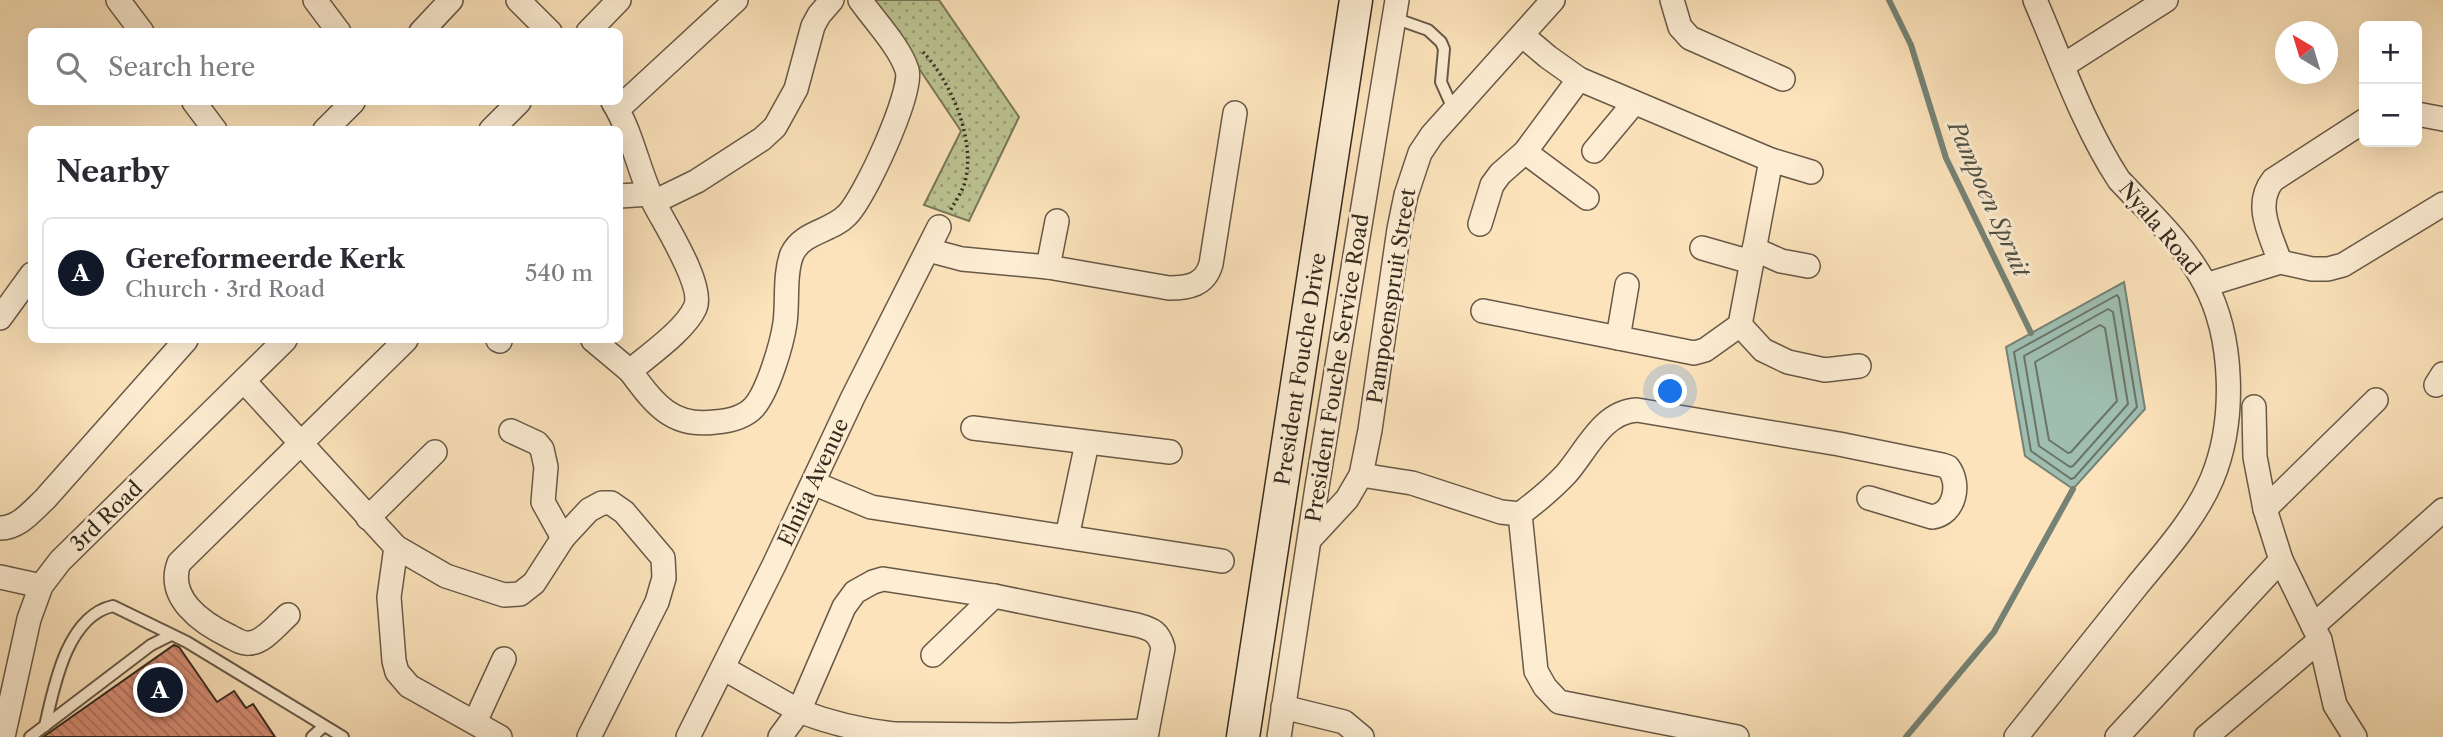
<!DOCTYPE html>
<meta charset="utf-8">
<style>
:root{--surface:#fff;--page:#f2f2f3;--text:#2b2b33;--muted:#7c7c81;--line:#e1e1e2;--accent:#111827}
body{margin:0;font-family:"Libre Caslon Text",serif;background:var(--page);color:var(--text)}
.controls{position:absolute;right:21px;top:21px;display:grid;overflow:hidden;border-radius:10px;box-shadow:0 7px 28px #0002}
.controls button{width:63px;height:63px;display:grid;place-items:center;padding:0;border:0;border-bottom:2px solid var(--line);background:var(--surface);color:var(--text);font:35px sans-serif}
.compass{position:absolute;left:2275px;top:21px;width:63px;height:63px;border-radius:50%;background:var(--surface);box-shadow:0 7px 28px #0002;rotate:322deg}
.you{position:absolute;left:1671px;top:392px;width:24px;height:24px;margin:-18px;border:5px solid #fff;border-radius:50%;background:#1a73e8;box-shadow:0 0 0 10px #1a73e833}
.badge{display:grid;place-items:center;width:46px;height:46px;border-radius:50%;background:var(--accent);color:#fff;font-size:23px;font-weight:700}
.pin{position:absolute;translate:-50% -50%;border:4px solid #fff;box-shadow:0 2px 7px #0006}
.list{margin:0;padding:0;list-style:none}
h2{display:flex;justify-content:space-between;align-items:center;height:91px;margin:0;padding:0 28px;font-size:30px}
h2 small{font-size:23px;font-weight:400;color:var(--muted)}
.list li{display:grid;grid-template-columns:46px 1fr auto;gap:21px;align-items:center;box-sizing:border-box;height:112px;margin:0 14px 14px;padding:0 14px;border:2px solid var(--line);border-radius:10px}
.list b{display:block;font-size:26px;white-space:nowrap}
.list p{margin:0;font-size:23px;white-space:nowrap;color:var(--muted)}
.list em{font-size:23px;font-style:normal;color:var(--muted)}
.icon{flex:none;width:38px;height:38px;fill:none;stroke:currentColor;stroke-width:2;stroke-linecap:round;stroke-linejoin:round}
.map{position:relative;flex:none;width:2443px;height:737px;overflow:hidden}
.search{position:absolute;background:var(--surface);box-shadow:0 7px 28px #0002;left:28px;top:28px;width:595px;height:77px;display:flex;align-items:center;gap:18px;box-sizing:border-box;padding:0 24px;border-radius:10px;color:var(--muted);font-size:26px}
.panel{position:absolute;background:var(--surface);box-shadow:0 7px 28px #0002;left:28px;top:126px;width:595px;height:217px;border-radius:10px}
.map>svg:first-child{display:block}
.grass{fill:url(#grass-dots);stroke:#787859;stroke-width:2}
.water{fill:#9fbeb0;stroke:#758376;stroke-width:2}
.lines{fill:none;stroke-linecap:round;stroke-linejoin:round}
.shore{stroke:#6a7468;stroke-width:2}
.stream{stroke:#758376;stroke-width:6}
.building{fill:url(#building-back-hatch);stroke:#352b20;stroke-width:2}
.lane-casing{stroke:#675947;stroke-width:14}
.street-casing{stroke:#675947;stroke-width:26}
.secondary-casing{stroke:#352b20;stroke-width:35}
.path{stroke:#352b20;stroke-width:3.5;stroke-dasharray:2 3.5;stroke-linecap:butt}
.lane{stroke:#fdedd3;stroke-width:10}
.street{stroke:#fdedd3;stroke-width:23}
.secondary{stroke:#fdedd3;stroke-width:32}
.labels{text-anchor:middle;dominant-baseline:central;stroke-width:6;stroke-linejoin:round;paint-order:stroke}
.street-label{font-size:21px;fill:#352b20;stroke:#fdedd3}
.water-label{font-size:23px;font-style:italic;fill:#505044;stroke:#fdedd3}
</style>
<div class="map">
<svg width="2443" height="737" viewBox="0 0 2443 737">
<defs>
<pattern id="grass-dots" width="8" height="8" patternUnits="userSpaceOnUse" patternTransform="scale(1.75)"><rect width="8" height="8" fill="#bcc492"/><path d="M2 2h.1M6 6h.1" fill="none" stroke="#9a9f77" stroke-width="1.8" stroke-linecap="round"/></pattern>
<pattern id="building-back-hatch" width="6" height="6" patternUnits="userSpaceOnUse" patternTransform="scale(1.75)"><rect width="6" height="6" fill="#d88e76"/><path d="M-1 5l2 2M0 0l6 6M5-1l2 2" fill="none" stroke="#b07460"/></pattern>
</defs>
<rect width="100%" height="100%" fill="#fce3bb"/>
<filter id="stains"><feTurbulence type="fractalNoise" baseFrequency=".00286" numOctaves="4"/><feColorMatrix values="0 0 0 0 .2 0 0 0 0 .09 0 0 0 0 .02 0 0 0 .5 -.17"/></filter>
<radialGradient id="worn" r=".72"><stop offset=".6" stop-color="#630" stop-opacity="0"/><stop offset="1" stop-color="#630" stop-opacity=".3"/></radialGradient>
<!-- grass -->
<path class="grass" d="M873,0H939L1019,117L969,221L924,205L961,131Z"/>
<!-- water -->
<path class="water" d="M2124,282L2145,409L2073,489L2025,456L2006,347Z"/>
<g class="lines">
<!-- shore -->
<g class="shore">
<path d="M2117,295L2119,298L2137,407L2074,478L2071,479L2031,451L2014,352Z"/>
<path d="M2108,309L2113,312L2128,404L2073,466L2070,467L2039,446L2024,356Z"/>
<path d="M2100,325L2105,328L2117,401L2071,452L2068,453L2049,440L2035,362Z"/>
</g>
<!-- stream -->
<g class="stream">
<path d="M1889,0L1911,45L1946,158L2031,333"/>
<path d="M1906,737L1994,632L2073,489"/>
</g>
</g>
<!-- building -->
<path class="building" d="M174,645L179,647L217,702L234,691L246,708L253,704L275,737H43Z"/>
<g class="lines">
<defs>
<g id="lane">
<path d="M1394,18L1428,30L1441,42L1444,49L1441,82L1454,111"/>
<path d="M45,726C54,686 67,616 113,606L187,642L343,737"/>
<path d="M30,737L151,645L171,635"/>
<path d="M312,737L324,726"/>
</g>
<g id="street">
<path d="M118,0L142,32"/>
<path d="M315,0L339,32"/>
<path d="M518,0L550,32"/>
<path d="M1672,0L1680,27L1690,38L1783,79"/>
<path d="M421,32L451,0"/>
<path d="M588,32L619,0"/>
<path d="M1522,35L1548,57L1579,79L1771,160L1811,172"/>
<path d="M2064,65L2166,0"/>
<path d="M194,102L215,130"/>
<path d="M613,102C633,134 638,171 655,205C666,226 705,287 695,308C685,330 649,355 630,371C654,403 671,428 715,422C729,421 744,418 754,407C768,391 782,344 785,323C788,301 784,275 792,254C803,231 831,232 847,215C864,199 914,91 907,70C900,47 874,20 860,0"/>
<path d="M618,109L736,0"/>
<path d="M2417,114L2443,119"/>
<path d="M325,130L353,102"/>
<path d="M491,130L519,102"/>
<path d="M1594,151L1634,103"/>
<path d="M1525,152L1587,198"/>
<path d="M620,196L650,194"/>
<path d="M654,202L697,181L762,139L775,127L796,89L813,26L819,15L832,0"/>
<path d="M1480,224L1492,185L1500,174L1525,152L1579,79"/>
<path d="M1702,248L1751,262"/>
<path d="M1754,249L1781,261L1808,266"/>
<path d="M928,250L962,259L1048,267L1169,288C1189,288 1205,285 1211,264L1235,113"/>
<path d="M2280,262C2271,235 2253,205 2273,180L2364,121"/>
<path d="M1048,267L1057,221"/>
<path d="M2206,285L2280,262L2312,269H2328L2343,265L2443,204"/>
<path d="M1483,311L1694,353L1705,350L1740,325L1771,160"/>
<path d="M0,318L32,274"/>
<path d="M1740,325L1763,350L1788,362L1825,370L1859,366"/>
<path d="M1618,338L1627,285"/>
<path d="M498,340L500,341"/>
<path d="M593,340L630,371"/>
<path d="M244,381L396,547L446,576L504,595L520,594L534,583L563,538L589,510L602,503H611L624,512L663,558L664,578L657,602L589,737"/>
<path d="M2436,385L2443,374"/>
<path d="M2254,407L2255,457L2265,509L2281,560L2320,640L2335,705L2355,737"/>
<path d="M973,428L1170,452"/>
<path d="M511,431L537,443L542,449L546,467L543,502L563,538"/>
<path d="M1361,475L1412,483L1501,512L1520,514C1536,502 1552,489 1566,474C1587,450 1602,412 1637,410L1839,444L1942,465L1948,467C1961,484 1955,514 1932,517L1869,498"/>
<path d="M813,483L871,507L1222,561"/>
<path d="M2265,509L2376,400"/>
<path d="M1520,514L1536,671L1545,687L1559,702L1737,737"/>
<path d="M368,518L435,452"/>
<path d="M0,528C19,528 32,511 45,499L186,340"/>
<path d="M1067,537L1087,443"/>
<path d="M1310,539L1347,499L1361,475L1370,430L1399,229L1406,195L1420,153L1432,135L1553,0"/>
<path d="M396,547L389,597L394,661L397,672L409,686L500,737"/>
<path d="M0,577L41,586"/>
<path d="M288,615C278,624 263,643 249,643C242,644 235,639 229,636C202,623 166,598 179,563L406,340"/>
<path d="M2313,626L2443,510"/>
<path d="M933,655L994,596"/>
<path d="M723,668L799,711L844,607L855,592L873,582L883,579L994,596L1137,625C1152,629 1159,632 1163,648L1146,737"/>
<path d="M1283,707L1344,722L1362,737"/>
<path d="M475,722L504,659"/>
<path d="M893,734L1010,735L1147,731"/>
<path d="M3,737L29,619L41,586L60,561L285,340"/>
<path d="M688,737L774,565L853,397L939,227"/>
<path d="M780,737L799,711C830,723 860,730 893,734V737"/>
<path d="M1279,737L1317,487L1397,0"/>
<path d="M2016,737C2056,687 2096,637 2136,587C2163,554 2195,519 2212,479C2236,421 2234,337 2204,282C2183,243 2149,212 2119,180C2083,125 2061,60 2035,0"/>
<path d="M2117,737L2281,560"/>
<path d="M2206,737L2320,640"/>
</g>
<path id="secondary" d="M1243,737L1356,0"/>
</defs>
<!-- lane casing -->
<use href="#lane" class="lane-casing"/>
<!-- street casing -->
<use href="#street" class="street-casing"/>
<!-- secondary casing -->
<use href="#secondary" class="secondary-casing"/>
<!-- path -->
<path class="path" d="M923,52C951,82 976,139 965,182C962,192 955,202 950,211"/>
<!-- lane -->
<use href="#lane" class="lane"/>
<!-- street -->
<use href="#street" class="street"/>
<!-- secondary -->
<use href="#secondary" class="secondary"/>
</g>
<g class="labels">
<!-- street labels -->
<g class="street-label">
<text transform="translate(2160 228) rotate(50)">Nyala Road</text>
<text transform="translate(1391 296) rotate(-81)">Pampoenspruit Street</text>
<text transform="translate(1337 368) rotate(-81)">President Fouche Service Road</text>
<text transform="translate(1300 369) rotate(-81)">President Fouche Drive</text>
<text transform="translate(813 482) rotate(-65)">Elnita Avenue</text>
<text transform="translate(106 516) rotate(-44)">3rd Road</text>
</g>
<!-- water labels -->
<g class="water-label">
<text transform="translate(1989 199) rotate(66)">Pampoen Spruit</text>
</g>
</g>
<rect width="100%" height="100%" filter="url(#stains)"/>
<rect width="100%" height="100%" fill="url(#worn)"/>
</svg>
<div class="controls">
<button>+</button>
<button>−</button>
</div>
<svg class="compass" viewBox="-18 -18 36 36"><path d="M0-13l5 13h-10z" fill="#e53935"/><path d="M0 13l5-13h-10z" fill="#7c7c81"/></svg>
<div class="you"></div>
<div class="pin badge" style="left:160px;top:690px">A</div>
<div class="search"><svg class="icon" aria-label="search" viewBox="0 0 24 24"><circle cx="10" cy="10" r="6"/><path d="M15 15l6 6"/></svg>Search here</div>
<section class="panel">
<h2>Nearby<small></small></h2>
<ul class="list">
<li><span class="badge">A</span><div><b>Gereformeerde Kerk</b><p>Church · 3rd Road</p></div><em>540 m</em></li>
</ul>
</section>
</div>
